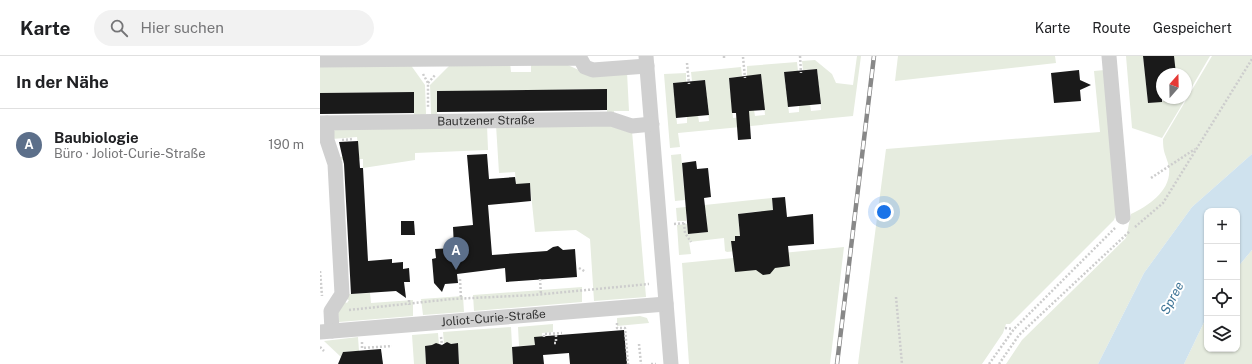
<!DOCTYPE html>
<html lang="de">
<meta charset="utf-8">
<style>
:root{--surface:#fff;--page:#f2f2f2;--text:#202124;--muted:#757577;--line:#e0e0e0;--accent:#0b8043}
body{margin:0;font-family:"Public Sans",sans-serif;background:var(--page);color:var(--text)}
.controls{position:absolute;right:12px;bottom:12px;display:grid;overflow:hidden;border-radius:8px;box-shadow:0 1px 3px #0004}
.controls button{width:36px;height:36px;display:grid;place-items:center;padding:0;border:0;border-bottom:1px solid var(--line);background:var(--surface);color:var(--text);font:20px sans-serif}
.compass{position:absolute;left:836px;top:12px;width:36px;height:36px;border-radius:50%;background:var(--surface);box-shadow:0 1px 3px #0004;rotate:20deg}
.you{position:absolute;left:564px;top:156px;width:14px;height:14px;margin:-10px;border:3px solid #fff;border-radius:50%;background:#1a73e8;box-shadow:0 0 0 6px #1a73e833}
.badge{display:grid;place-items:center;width:26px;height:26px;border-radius:50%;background:var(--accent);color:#fff;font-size:13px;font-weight:700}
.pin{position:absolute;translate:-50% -33px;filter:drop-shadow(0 1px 2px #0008)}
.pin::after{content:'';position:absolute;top:21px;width:14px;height:12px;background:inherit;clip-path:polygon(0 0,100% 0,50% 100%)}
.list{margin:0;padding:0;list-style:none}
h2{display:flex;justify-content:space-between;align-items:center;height:52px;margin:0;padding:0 16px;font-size:17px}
h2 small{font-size:13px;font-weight:400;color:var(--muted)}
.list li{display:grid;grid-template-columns:26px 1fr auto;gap:12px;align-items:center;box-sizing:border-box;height:72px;padding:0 16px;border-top:1px solid var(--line)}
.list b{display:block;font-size:15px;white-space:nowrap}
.list p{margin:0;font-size:13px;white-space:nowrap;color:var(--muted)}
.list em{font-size:13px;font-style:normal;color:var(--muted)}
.icon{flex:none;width:22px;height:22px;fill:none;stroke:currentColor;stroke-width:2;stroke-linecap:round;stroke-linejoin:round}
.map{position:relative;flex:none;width:932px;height:308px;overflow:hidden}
header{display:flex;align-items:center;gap:24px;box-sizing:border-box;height:56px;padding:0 20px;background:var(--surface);border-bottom:1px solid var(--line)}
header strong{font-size:19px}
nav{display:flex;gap:22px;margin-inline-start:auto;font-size:14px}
.search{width:280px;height:36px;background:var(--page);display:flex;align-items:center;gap:10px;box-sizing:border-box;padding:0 14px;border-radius:22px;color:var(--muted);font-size:15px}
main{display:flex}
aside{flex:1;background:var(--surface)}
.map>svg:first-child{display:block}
.green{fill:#e6ecdf}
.water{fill:#cfe2ee}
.building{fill:#1a1a1a}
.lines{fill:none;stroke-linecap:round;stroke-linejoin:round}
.path{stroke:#cdcdcd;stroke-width:2.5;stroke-dasharray:2 2;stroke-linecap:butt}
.minor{stroke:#d0d0d0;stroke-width:15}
.rail-casing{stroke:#888;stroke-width:4.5}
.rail{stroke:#fff;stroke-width:3;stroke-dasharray:9;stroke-linecap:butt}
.labels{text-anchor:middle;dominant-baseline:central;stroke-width:4;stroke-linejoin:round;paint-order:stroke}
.street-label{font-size:12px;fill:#333;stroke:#fff}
.water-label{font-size:13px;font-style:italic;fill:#3f7597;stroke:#fff}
</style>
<header>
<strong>Karte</strong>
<div class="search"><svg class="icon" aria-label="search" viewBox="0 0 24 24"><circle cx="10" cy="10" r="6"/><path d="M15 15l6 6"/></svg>Hier suchen</div>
<nav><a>Karte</a><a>Route</a><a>Gespeichert</a></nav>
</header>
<main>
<aside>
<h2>In der Nähe<small></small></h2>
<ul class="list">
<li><span class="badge" style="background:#5c6f8a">A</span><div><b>Baubiologie</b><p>Büro · Joliot-Curie-Straße</p></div><em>190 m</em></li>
</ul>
</aside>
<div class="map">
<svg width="932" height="308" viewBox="0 0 932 308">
<rect width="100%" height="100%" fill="#fff"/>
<!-- green -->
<g class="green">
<path d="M537,0H541L533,60L358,77L360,91L350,92L344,18L366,17V26L353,27L357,68L367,67V60L378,59L379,66L389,65L385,24L372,25L371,16L421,11L422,20L409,22L413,62L423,61V55L434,54L435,60L445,59L441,19L427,20V10L477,6L478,15L464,16L469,57L479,56V49L490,48L491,55L501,54L497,13L483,14L482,5L495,4L512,18L516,27L533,29Z"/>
<path d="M578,0H735L736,7L575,25Z"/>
<path d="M806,0H823L828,47L866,42L842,82L812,72Z"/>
<path d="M854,0H890L866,41V18H855Z"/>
<path d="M892,0H932V98L872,151L824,217L778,308H686L702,284L806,182L811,158C830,149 855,132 848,107C845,97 843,96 843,83Z"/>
<path d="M190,6L191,16H211V6H241L261,15L307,16L309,55H294V60L287,56V33L117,36V58H111L110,29L132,7Z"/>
<path d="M90,8L105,29L106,58L94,62V36L0,37V9Z"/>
<path d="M785,14L797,155L794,164L690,268H686L683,277L662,308H538L566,93L780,76L774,15Z"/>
<path d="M288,67L312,75L326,241L274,245L270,183L256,174L215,176L210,128H196L195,116L179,117L176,69Z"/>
<path d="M167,69L168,94L95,97V104L43,112V103L21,104L20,101L39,100L37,81L12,83V78L17,71Z"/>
<path d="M361,98L365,144L355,145L351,99Z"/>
<path d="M452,142L456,185L441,155L418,158L420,180H415L416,195L407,196L405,195L404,182L369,186L371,198L359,199L357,169L367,168L368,178L387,176L386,156L366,158V165H357L356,152Z"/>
<path d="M524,191L510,308H369L362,207Z"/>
<path d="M932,194V308H864L887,260V293H917V212Z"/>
<path d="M262,231V246L154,255L153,239Z"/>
<path d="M50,237L51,247L93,244V260L19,266L18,256L25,246L27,247L29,244L26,243L29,238Z"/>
<path d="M143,240L144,256L103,259L101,243Z"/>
<path d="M320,260L327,262L329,267L297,270V262Z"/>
<path d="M233,268V276L222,277V281L215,289L199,290L198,271Z"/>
<path d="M191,271L193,308H139L138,287L130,288L127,286L124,288L123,276Z"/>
<path d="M118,277L119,289L116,287L113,289L105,290L106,308H94L92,279Z"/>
<path d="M38,281L39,295L23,296L21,301L4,285Z"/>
</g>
<!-- water -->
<path class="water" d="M932,98V194L917,212V155H887V260L864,308H778L824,217L872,151Z"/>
<!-- building -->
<g class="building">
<path d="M823,0H854L856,18H842V46L828,47Z"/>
<path d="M497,13L501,48L468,51L464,16Z"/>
<path d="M759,14L760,24L771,29L760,34L761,45L734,47L731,17Z"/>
<path d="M441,18L445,54L429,55L431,83L418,84L416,57H412L409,22Z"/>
<path d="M385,24L389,59L356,62L353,27Z"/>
<path d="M287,33V54L117,56V35Z"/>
<path d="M94,36V57L0,58V37Z"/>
<path d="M38,85L40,112H43L48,205L72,203V207L83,206V213L89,212L90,226H84L86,242L76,235L31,238L24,108L19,86Z"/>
<path d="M167,98L169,123L195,121L196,128L210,127L211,145L168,149L172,199L227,195L233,191L238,190L243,194L255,193L257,221L186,226L185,212L137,218L138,227L125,228L122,236L114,227L112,203L116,202L115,193L134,192L133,171L153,169L147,99Z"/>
<path d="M376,105L377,113L388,112L391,141L384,142L388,176L368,178L362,107Z"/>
<path d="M465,141L467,161L493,158L494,188L468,190L470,210L455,212L450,218L443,219L436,214L415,216L411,185H415V180H420L418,158L453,154L452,142Z"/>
<path d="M81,165H94L95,179H81Z"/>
<path d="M304,274L307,308H250L249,297L223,299L224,308H193L192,291L215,289L214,281Z"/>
<path d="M127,286L131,288L138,287L139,308H106L105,290L112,289L116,287L122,289Z"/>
<path d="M61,293L63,308H18L23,296Z"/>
</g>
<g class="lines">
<!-- path -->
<g class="path">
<path d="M404,0V3"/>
<path d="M480,0L481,17"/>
<path d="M423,1L425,22"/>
<path d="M367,7L369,28"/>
<path d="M103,18L108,27V52"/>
<path d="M108,27L116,18"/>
<path d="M22,84L33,83"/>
<path d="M831,122L875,93"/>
<path d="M364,167L365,177L371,186"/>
<path d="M354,168L366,167"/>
<path d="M815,171L843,147L932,3"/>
<path d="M259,212L266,216"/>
<path d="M0,215L2,240"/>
<path d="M140,223L141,243"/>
<path d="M220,223L221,239"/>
<path d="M576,241L582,308"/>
<path d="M89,244V249"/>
<path d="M29,254L132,243L214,239L329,228"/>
<path d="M297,267V272H305L308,308"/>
<path d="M685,272L693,273"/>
<path d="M121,281L122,289"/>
<path d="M224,281V278L242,277"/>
<path d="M42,286V292L72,290"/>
<path d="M234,287H236V278"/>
<path d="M319,288L321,308"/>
<path d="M0,291L4,295"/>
<path d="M331,308H336"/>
<path d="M669,308L694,273L795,172"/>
<path d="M679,308L699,279L810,175"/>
</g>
<!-- minor -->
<g class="minor">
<path d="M326,0L351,308"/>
<path d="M789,0L803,161"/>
<path d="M0,4L260,2L265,11L273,14L327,10"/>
<path id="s1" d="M0,67L291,63L312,70L332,68"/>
<path d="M7,67V84L15,108L22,238L11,255L12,275"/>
<path id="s2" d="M0,276L346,248"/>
</g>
<defs>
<path id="rail" d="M517,308L554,0"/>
</defs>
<!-- rail casing -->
<use href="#rail" class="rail-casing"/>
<!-- rail -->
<use href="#rail" class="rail"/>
</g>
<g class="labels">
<!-- street labels -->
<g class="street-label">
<text stroke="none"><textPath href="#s1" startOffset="166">Bautzener Straße</textPath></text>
<text stroke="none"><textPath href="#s2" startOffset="174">Joliot-Curie-Straße</textPath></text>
</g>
<!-- water labels -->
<g class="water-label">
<text transform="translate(852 242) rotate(-62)">Spree</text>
</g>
</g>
</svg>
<div class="controls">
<button>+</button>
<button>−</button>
<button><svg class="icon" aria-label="locate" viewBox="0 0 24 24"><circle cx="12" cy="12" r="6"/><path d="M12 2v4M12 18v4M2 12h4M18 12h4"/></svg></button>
<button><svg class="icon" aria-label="layers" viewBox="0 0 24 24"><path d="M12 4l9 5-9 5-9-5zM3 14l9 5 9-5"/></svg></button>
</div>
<svg class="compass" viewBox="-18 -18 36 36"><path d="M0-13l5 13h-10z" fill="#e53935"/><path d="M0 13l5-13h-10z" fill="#757577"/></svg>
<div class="you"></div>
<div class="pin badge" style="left:136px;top:214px;background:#5c6f8a">A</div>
</div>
</main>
